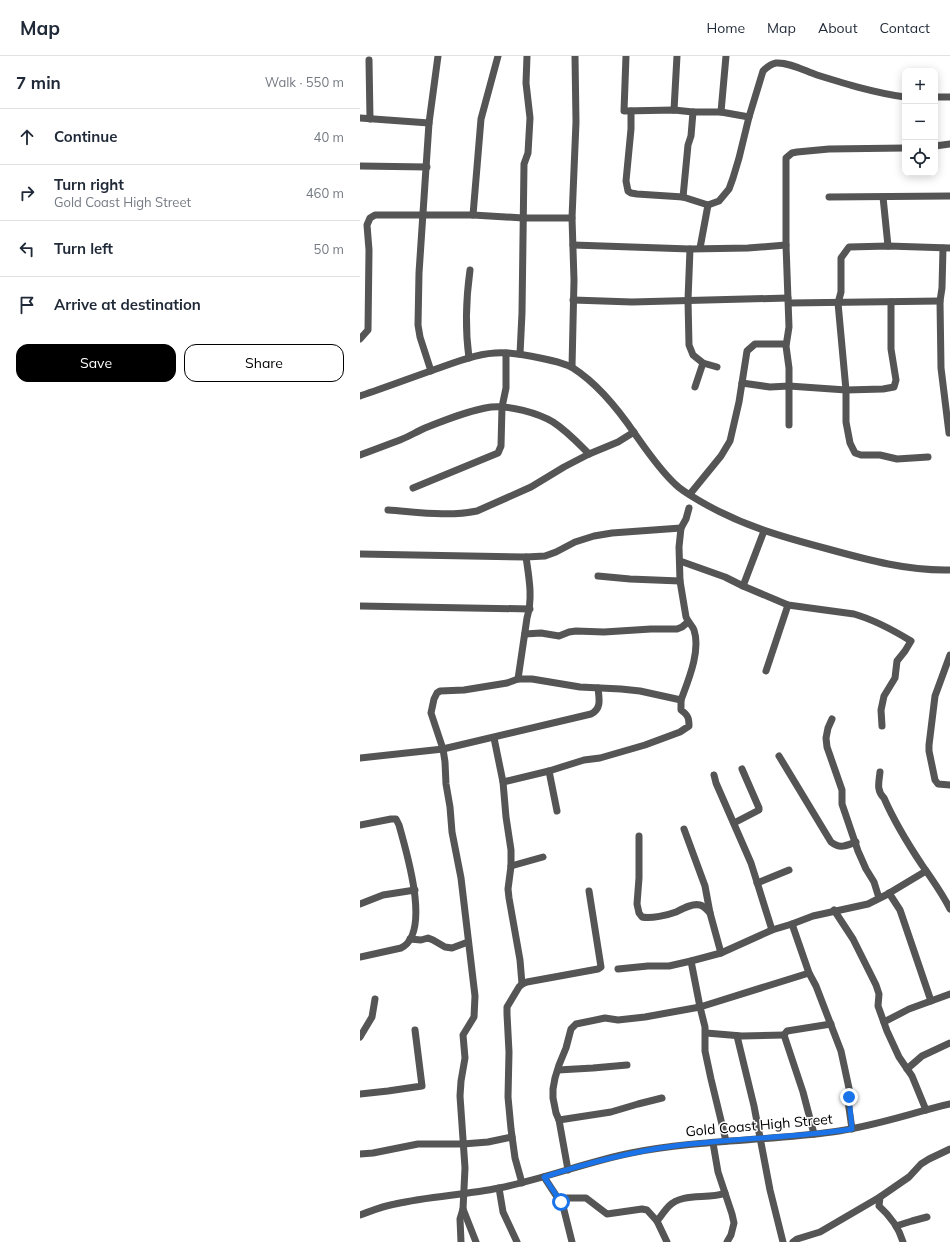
<!DOCTYPE html>
<meta charset="utf-8">
<style>
:root{--surface:#fff;--page:#f6f6f7;--text:#1f2937;--muted:#747a83;--line:#e0e1e3;--accent:#000}
body{margin:0;font-family:Mulish,sans-serif;background:var(--page);color:var(--text)}
.controls{position:absolute;right:12px;top:12px;display:grid;overflow:hidden;border-radius:8px;box-shadow:0 2px 10px #0003}
.controls button{width:36px;height:36px;display:grid;place-items:center;padding:0;border:0;border-bottom:1px solid var(--line);background:var(--surface);color:var(--text);font:20px sans-serif}
.stop{position:absolute;width:12px;height:12px;margin:-9px;border:3px solid #1a73e8;border-radius:50%;background:#fff}
.stop.end{background:#1a73e8;border-color:#fff;box-shadow:0 1px 4px #0008}
.list{margin:0;padding:0;list-style:none}
h2{display:flex;justify-content:space-between;align-items:center;height:52px;margin:0;padding:0 16px;font-size:17px}
h2 small{font-size:13px;font-weight:400;color:var(--muted)}
.list li{display:grid;grid-template-columns:26px 1fr auto;gap:12px;align-items:center;box-sizing:border-box;height:56px;padding:0 16px;border-top:1px solid var(--line)}
.list b{display:block;font-size:15px;white-space:nowrap}
.list p{margin:0;font-size:13px;white-space:nowrap;color:var(--muted)}
.list em{font-size:13px;font-style:normal;color:var(--muted)}
.actions{display:flex;gap:8px;padding:12px 16px}
.actions a{flex:1;padding:9px 0;border:1px solid var(--accent);border-radius:12px;text-align:center;font-size:14px;color:var(--accent)}
.actions .main{background:var(--accent);color:#fff}
.icon{flex:none;width:22px;height:22px;fill:none;stroke:currentColor;stroke-width:2;stroke-linecap:round;stroke-linejoin:round}
.map{position:relative;flex:none;width:590px;height:1186px;overflow:hidden}
header{display:flex;align-items:center;gap:24px;box-sizing:border-box;height:56px;padding:0 20px;background:var(--surface);border-bottom:1px solid var(--line)}
header strong{font-size:19px}
nav{display:flex;gap:22px;margin-inline-start:auto;font-size:14px}
main{display:flex}
aside{flex:1;background:var(--surface)}
.map>svg:first-child{display:block}
.lines{fill:none;stroke-linecap:round;stroke-linejoin:round}
.minor{stroke:#555;stroke-width:7}
.route{stroke:#1a73e8;stroke-width:5}
.labels{text-anchor:middle;dominant-baseline:central;stroke-width:3;stroke-linejoin:round;paint-order:stroke}
.street-label{font-size:14px;fill:#000;stroke:#fff}
</style>
<header>
<strong>Map</strong>
<nav><a>Home</a><a>Map</a><a>About</a><a>Contact</a></nav>
</header>
<main>
<aside>
<h2>7 min<small>Walk · 550 m</small></h2>
<ul class="list">
<li><svg class="icon" aria-label="ahead" viewBox="0 0 24 24"><path d="M12 20V5M6 11l6-6 6 6"/></svg><div><b>Continue</b></div><em>40 m</em></li>
<li><svg class="icon" aria-label="right" viewBox="0 0 24 24"><path d="M7 20v-9h11M14 6l5 5-5 5"/></svg><div><b>Turn right</b><p>Gold Coast High Street</p></div><em>460 m</em></li>
<li><svg class="icon" aria-label="left" viewBox="0 0 24 24"><path d="M17 20v-9H6M10 6l-5 5 5 5"/></svg><div><b>Turn left</b></div><em>50 m</em></li>
<li><svg class="icon" aria-label="arrive" viewBox="0 0 24 24"><path d="M6 21V4h12l-3 4 3 4H6"/></svg><div><b>Arrive at destination</b></div></li>
</ul>
<div class="actions"><a class="main">Save</a><a>Share</a></div>
</aside>
<div class="map">
<svg width="590" height="1186" viewBox="0 0 590 1186">
<rect width="100%" height="100%" fill="#fff"/>
<g class="lines">
<!-- minor -->
<g class="minor">
<path d="M266,0L264,55L314,54L333,56H361L389,61"/>
<path d="M9,4L10,63"/>
<path d="M575,41H590"/>
<path d="M314,54L317,0"/>
<path d="M271,55V73L266,125L268,135L271,137L277,138L323,141L348,149L359,145L369,133L373,122L379,102L389,61L403,15C406,12 411,8 416,7C429,6 445,15 457,19C486,28 515,37 545,41"/>
<path d="M361,56L366,0"/>
<path d="M0,62L69,67"/>
<path d="M575,90L590,88"/>
<path d="M0,110L67,111"/>
<path d="M323,141L328,89L331,80L333,56"/>
<path d="M469,141L590,140"/>
<path d="M523,141L528,190"/>
<path d="M113,159L121,63L138,0"/>
<path d="M213,189L330,193L388,192L426,189"/>
<path d="M340,192L348,149"/>
<path d="M583,192L582,232L580,245L581,312L589,377"/>
<path d="M330,193L328,244L329,289L333,299L343,307L357,311"/>
<path d="M213,244L272,246L428,242"/>
<path d="M429,247L580,245"/>
<path d="M0,283L8,274L9,194L7,169L10,162L15,159H113L163,162H212"/>
<path d="M160,298L162,257L164,108L168,97L170,62L166,27L167,0"/>
<path d="M109,302C105,273 106,243 110,214"/>
<path d="M212,311L214,224L212,162L216,66L215,0"/>
<path d="M71,315L60,281L58,269L59,217L69,67L78,0"/>
<path d="M382,327L410,331L429,330L486,334L523,333L534,331L536,324L531,293V246"/>
<path d="M335,331L343,307"/>
<path d="M0,340C27,331 53,321 79,312C101,304 124,295 148,297C161,298 202,305 213,312C238,328 258,353 275,378C287,395 299,413 315,428C323,436 335,442 345,448C386,471 423,481 468,493C508,504 548,515 590,514"/>
<path d="M429,369V312L426,290L429,271L426,189V102L432,97L437,96L469,93L545,92"/>
<path d="M0,399C13,394 27,389 40,384C48,381 56,376 65,372C85,364 110,354 131,351C149,349 178,357 193,366C207,375 218,387 229,398"/>
<path d="M568,401L537,403L520,399H501L495,397L490,387L486,366V334L478,247L481,236V202L489,191L528,190L590,192"/>
<path d="M53,432L138,397L141,390L142,351L146,332V297"/>
<path d="M330,438L361,400L370,385L379,346L387,295L395,288H426"/>
<path d="M28,454C57,456 88,461 117,455L171,431L204,411L229,398L258,386L274,376"/>
<path d="M0,498L166,501L185,500L196,496L215,486L234,480L252,477L321,472"/>
<path d="M320,505L365,521L383,530L428,549L494,558C515,564 533,574 551,585L545,595L537,605L535,622L524,640L521,654L522,670"/>
<path d="M238,520L270,523L320,525"/>
<path d="M383,530L404,475"/>
<path d="M0,550L170,553"/>
<path d="M165,578L181,577L199,580L209,576L216,575L244,576L291,573H317L322,571L328,566"/>
<path d="M590,599L575,640L569,689V695L575,724L578,728L590,729"/>
<path d="M406,615L428,549"/>
<path d="M158,623L167,562C173,542 169,522 166,501"/>
<path d="M321,644C328,625 341,595 334,574C332,569 328,566 326,561L320,525L319,491L321,472L326,463L329,452"/>
<path d="M472,663L468,672L466,682L467,691L482,734V748L498,795L506,813L514,826L519,842"/>
<path d="M134,682L143,726L146,761L151,794V810L148,833L149,842L160,904L162,928"/>
<path d="M419,700L471,786C480,793 485,790 496,786"/>
<path d="M0,702L83,693L231,658C242,653 239,642 238,632"/>
<path d="M189,715L197,755"/>
<path d="M520,716C519,726 516,734 524,742C534,765 548,788 562,809C572,823 582,837 590,853"/>
<path d="M354,719L356,727L391,807L412,874"/>
<path d="M374,767L399,754V752L382,713"/>
<path d="M0,769L31,763H36L39,769C46,795 72,877 41,892L0,901"/>
<path d="M324,773L345,830L350,857L361,897"/>
<path d="M279,780V822L277,848L279,857L282,861C291,863 308,859 316,856C322,853 332,847 340,849C344,850 347,854 350,857"/>
<path d="M151,810L183,801"/>
<path d="M397,827L429,814"/>
<path d="M529,837L540,854L571,945"/>
<path d="M0,848L23,839L55,834"/>
<path d="M474,854L493,883L516,929L519,938L518,950L527,975L539,1001L552,1020L566,1054"/>
<path d="M432,868L453,860L508,848L526,839L566,815"/>
<path d="M50,883L61,884L68,882L73,884L85,891L92,892L108,886"/>
<path d="M331,905L340,951L345,971V995L351,1023L366,1085"/>
<path d="M258,913L288,910H309L331,905L361,897L412,874L432,868L449,917L456,930L481,995L490,1037L488,1045L492,1073"/>
<path d="M524,966L549,953L590,938"/>
<path d="M346,977L382,980L424,979"/>
<path d="M377,980L394,1050L410,1134L423,1186"/>
<path d="M0,981L12,961L15,943"/>
<path d="M547,1013L562,1000L590,987"/>
<path d="M198,1014L233,1012L267,1009"/>
<path d="M0,1038L28,1035L62,1030L55,974"/>
<path d="M199,1064L251,1056L278,1048L302,1042"/>
<path d="M454,1078L443,1036L424,979L427,975L471,968"/>
<path d="M353,1087L358,1116L372,1158L374,1167L371,1179L367,1186"/>
<path d="M0,1098L13,1097L58,1088H103L128,1086L152,1081"/>
<path d="M208,1114L199,1064L196,1057L193,1042V1033L195,1022L199,1009L206,992L211,973L216,968L245,962L258,964L285,961L340,951L449,917"/>
<path d="M184,1121L203,1150L212,1186"/>
<path d="M162,1127L155,1102L151,1073L148,1041L149,996L147,958V951L159,931L162,928L167,926L238,913L241,911L229,835"/>
<path d="M139,1132L143,1156L157,1186"/>
<path d="M198,1142H226L247,1158L282,1153L287,1154L297,1165L307,1186"/>
<path d="M0,1159C11,1155 23,1150 35,1148C69,1140 105,1139 139,1132C184,1123 226,1106 271,1097C337,1084 405,1085 472,1076C513,1071 551,1057 590,1048"/>
<path d="M297,1165C301,1160 305,1154 309,1150C323,1136 348,1144 365,1137"/>
<path d="M536,1170L552,1165L567,1161"/>
<path d="M101,1186L100,1163L103,1153"/>
<path d="M116,1186L103,1153L105,1112L100,1040L101,1025L105,1002L103,979L114,961L115,940L101,822L92,776L90,751L86,728L85,706L83,693L71,657L74,643L77,637L80,635L104,634L147,627L158,623H172L220,631L261,633L280,635L321,644V654C328,659 329,662 329,670L320,676L285,689L240,702L224,704L189,715L143,726"/>
<path d="M433,1186L437,1183L460,1176L520,1141"/>
<path d="M543,1186C539,1172 529,1159 519,1150L520,1141L549,1121L561,1108L569,1103L590,1093"/>
</g>
</g>
<g class="lines">
<!-- route -->
<path class="route" d="M201,1146L184,1121C227,1107 270,1096 314,1090C373,1082 433,1082 492,1073L489,1041"/>
</g>
<g class="labels">
<!-- street labels -->
<g class="street-label">
<text transform="translate(399 1069) rotate(-5)">Gold Coast High Street</text>
</g>
</g>
</svg>
<div class="controls">
<button>+</button>
<button>−</button>
<button><svg class="icon" aria-label="locate" viewBox="0 0 24 24"><circle cx="12" cy="12" r="6"/><path d="M12 2v4M12 18v4M2 12h4M18 12h4"/></svg></button>
</div>
<div class="stop" style="left:201px;top:1146px"></div>
<div class="stop end" style="left:489px;top:1041px"></div>
</div>
</main>
